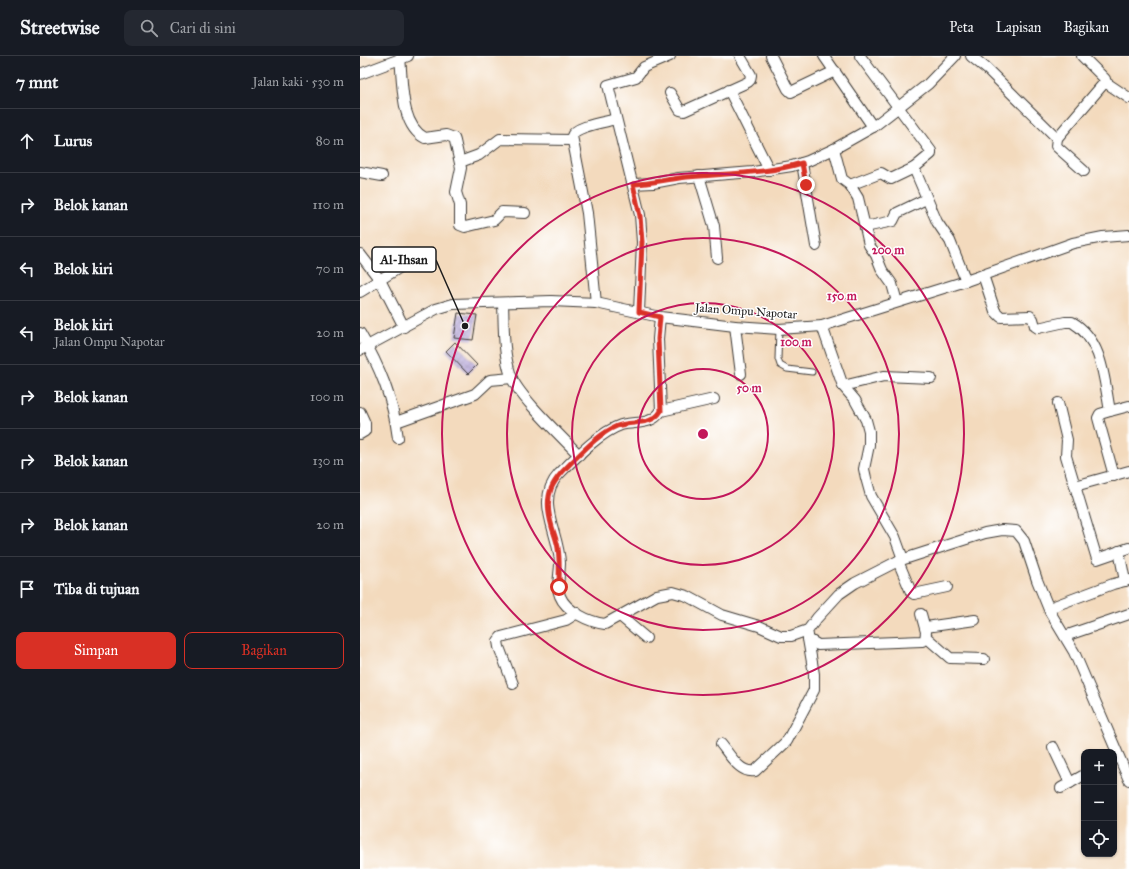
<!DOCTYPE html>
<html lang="id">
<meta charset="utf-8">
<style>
:root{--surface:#171b24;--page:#242831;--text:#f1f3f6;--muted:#9ea1a6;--line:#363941;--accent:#d93025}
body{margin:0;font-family:"IM FELL Great Primer",serif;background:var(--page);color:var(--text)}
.controls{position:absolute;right:12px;bottom:12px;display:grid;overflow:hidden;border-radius:8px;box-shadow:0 1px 3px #0004}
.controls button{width:36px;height:36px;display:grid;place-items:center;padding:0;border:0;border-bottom:1px solid var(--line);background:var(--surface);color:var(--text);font:20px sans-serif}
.stop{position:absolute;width:12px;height:12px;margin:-9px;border:3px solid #d93025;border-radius:50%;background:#fff}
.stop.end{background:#d93025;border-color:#fff;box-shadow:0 1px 4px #0008}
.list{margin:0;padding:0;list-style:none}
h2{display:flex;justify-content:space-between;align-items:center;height:52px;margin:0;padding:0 16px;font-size:17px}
h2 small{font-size:13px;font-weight:400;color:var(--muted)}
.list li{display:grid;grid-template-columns:26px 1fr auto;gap:12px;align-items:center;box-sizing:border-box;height:64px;padding:0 16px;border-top:1px solid var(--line)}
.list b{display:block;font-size:15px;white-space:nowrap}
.list p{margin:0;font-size:13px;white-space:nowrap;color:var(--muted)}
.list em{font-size:13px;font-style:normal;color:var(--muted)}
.actions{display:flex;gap:8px;padding:12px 16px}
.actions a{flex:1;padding:9px 0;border:1px solid var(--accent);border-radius:8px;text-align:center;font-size:14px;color:var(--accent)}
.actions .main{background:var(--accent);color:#fff}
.icon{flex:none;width:22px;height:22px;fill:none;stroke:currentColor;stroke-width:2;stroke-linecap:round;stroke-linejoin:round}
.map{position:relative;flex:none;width:769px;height:813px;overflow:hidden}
header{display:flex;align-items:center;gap:24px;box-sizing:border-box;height:56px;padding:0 20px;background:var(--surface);border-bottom:1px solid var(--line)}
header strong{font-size:19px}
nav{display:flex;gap:22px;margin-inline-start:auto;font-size:14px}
.search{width:280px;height:36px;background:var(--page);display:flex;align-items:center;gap:10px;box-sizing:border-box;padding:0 14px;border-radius:8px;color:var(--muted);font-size:15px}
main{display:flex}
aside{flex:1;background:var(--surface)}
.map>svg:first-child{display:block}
.building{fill:url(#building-cross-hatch)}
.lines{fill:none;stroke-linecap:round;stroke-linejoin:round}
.service-casing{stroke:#3c3834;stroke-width:7}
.minor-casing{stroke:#3c3834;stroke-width:12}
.service{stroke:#fff;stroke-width:5}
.minor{stroke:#fff;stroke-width:10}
.route{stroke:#d93025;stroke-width:5}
.ring{fill:none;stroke:#c2185b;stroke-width:2}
.labels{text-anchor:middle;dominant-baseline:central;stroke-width:3;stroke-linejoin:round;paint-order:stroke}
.street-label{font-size:12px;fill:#1c1c1c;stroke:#fff}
.centre{fill:#c2185b;stroke:#fff;stroke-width:2}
.ring-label{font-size:12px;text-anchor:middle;font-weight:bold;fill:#c2185b;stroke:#fff;stroke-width:3;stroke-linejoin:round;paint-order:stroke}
.leader{fill:none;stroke:#1c1c1c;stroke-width:1.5}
.callout-dot{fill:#1c1c1c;stroke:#fff;stroke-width:1.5}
.callout{fill:#fff;stroke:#1c1c1c;stroke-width:1.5}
.callout-label{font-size:13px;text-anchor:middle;font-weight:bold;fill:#1c1c1c}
</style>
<header>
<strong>Streetwise</strong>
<div class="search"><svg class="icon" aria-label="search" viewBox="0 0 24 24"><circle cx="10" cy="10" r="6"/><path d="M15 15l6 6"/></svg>Cari di sini</div>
<nav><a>Peta</a><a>Lapisan</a><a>Bagikan</a></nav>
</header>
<main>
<aside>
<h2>7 mnt<small>Jalan kaki · 530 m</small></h2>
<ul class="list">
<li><svg class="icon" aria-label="ahead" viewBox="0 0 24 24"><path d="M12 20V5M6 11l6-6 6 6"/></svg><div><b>Lurus</b></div><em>80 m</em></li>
<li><svg class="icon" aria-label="right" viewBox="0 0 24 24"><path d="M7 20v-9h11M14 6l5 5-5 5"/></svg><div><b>Belok kanan</b></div><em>110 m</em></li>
<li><svg class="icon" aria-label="left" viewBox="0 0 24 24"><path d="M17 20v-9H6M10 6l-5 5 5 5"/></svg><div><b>Belok kiri</b></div><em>70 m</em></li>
<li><svg class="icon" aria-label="left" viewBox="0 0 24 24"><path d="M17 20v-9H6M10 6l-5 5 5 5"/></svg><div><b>Belok kiri</b><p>Jalan Ompu Napotar</p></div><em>20 m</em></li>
<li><svg class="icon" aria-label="right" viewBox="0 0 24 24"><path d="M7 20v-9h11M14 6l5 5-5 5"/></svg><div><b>Belok kanan</b></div><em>100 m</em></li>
<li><svg class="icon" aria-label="right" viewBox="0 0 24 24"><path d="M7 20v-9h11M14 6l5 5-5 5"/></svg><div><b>Belok kanan</b></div><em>130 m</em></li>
<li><svg class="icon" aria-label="right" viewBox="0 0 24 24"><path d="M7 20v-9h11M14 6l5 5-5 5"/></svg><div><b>Belok kanan</b></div><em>20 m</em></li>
<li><svg class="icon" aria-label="arrive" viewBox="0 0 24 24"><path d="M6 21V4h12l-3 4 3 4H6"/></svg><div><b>Tiba di tujuan</b></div></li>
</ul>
<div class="actions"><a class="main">Simpan</a><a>Bagikan</a></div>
</aside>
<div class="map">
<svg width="769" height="813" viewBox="0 0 769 813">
<defs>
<pattern id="building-cross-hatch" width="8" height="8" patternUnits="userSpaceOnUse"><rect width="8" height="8" fill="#b1a1d5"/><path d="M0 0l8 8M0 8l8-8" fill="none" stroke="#8f82ac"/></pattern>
</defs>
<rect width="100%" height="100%" fill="#fff"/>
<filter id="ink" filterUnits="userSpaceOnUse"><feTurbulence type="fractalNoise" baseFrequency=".025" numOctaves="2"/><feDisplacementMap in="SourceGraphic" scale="8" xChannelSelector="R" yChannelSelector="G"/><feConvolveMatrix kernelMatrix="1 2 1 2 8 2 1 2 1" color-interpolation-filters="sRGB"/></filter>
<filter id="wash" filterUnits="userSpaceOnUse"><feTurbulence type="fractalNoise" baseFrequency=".012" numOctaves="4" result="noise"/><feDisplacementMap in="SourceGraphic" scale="16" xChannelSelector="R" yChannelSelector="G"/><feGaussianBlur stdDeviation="0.9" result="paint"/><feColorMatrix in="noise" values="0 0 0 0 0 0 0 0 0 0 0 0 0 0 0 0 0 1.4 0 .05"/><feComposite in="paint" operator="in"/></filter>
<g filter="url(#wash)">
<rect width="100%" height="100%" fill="#f3dabd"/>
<g id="blocks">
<!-- building -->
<g class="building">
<path d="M98,257L117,259L113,284L94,282Z"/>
<path d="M95,286L117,309L108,318L86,295Z"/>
</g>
</g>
</g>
<g filter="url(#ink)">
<use href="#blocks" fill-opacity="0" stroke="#3c3834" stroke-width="1"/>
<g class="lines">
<defs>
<path id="service" d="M419,273L418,303L420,309L427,313L452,316"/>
<g id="minor">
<path d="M411,0L428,33L431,36L475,15"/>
<path d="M464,0L513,71"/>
<path d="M500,0L571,95V98L554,112L577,166L590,185L606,225"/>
<path d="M611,0L627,13L697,82L745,26V23L722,0"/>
<path d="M40,2C43,27 40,69 65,82L86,79L94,82L95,85L101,112L96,136L100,149V169L105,171L134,164L142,156L165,157"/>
<path d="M0,18L48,0"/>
<path d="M745,26L769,42"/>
<path d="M369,34L409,114"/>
<path d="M310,37L320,54L324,55L388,26L390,24L391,19L380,0"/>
<path d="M697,82L696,90L724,115"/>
<path d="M474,93L482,123L490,129L498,142L505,171L533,165L537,157L566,143"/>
<path d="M100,106L119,99L140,83L212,84"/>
<path d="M442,107L456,190"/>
<path d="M0,116L22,120"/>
<path d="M339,120L354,170L357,202"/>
<path d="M273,128L293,127L319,122L393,116L432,110L448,105L474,93L513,71L568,28L595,0"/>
<path d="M490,129L521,117L531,123L554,112"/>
<path d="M505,171L509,189L516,199L522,214L532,228L537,246"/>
<path d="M0,198L20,224L44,271"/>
<path d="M623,219L635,255L641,261L670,260L673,263L675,270L678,272L705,266H712C743,284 744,324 750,355L740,358L738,362L754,420"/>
<path d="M0,236L39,212"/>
<path d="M143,247C144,272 143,297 151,320C158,340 203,382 219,399"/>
<path d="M236,247L227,157L212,80C215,70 246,66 256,63"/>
<path d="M279,256L282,186L280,159L248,29L276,21L284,11L310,0"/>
<path d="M300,261L298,283L301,355C291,370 276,365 261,369C240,376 214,403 199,418C174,445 199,476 200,507C200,517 196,531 200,540C206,555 229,566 245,568L297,539L313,536L327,540L362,559L399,570L421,580H431L448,574L457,562L479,538L495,527L538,505L625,477L642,474L656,475L664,485L677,524L690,556L714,596L769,724"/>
<path d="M375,270L381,318"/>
<path d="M462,270L483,330L495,344L506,364L509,375V389L504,413L506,422L511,440L535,481L543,503"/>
<path d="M0,277C20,311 33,343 38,382"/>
<path d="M0,294L76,253L93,248L191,245L236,247L300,261L375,270L419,273L462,270L606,225L713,187L743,181L769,179"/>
<path d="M483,330L524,320L571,322"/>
<path d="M698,347L707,384L706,400L737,503L769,492"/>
<path d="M301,355L354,343"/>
<path d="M750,355L769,350"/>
<path d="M0,356L5,367V375L0,378"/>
<path d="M36,366L115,338L130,324L152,322"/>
<path d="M715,430L769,415"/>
<path d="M759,495L765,525"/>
<path d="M538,505L551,536L554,538L587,531"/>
<path d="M689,552L753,528L769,524"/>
<path d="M260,560L286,582"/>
<path d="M566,571L615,564"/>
<path d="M448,579V583L458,589L562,585L565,584L566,576L561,558"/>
<path d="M705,580L769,558"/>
<path d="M566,581L590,602L624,603"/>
<path d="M153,628L139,591L138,585L141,581L206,564L217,557"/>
<path d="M361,688C370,699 380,718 395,715L427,685L454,634V618L448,583"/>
<path d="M693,691L710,727"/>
<path d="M701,732L724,719"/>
</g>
</defs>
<!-- service casing -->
<use href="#service" class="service-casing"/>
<!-- minor casing -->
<use href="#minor" class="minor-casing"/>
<!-- service -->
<use href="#service" class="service"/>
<!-- minor -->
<use href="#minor" class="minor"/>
</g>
</g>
<g class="lines" filter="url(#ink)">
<!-- route -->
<path class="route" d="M199,531C199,518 200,505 198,492C197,485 194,478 192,471C182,437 192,425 216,402C227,391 242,376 257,370C273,364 291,371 301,355L298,283L300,261L279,256L282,186L280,160L273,128C289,128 304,124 319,122C360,117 402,119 442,107L446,129"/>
</g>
<!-- distance rings -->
<g class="ring">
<circle cx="343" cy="378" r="65"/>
<circle cx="343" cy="378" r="131"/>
<circle cx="343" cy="378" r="196"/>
<circle cx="343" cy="378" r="261"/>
</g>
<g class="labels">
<!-- street labels -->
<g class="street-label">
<text transform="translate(386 255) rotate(4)">Jalan Ompu Napotar</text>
</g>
</g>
<circle cx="343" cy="378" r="6" class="centre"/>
<g class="ring-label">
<text x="528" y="198">200 m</text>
<text x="482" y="244">150 m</text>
<text x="436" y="290">100 m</text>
<text x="389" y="336">50 m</text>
</g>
<!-- callouts -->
<path class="leader" d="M105 270L76 204"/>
<circle class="callout-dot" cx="105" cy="270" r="4"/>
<rect class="callout" x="12" y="191" width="64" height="25" rx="4"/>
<g class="callout-label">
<text x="44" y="208">Al-Ihsan</text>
</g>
</svg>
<div class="controls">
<button>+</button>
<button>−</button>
<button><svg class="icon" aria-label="locate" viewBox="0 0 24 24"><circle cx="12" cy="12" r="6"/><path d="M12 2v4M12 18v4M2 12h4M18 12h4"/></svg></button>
</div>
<div class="stop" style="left:199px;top:531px"></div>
<div class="stop end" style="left:446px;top:129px"></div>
</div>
</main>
